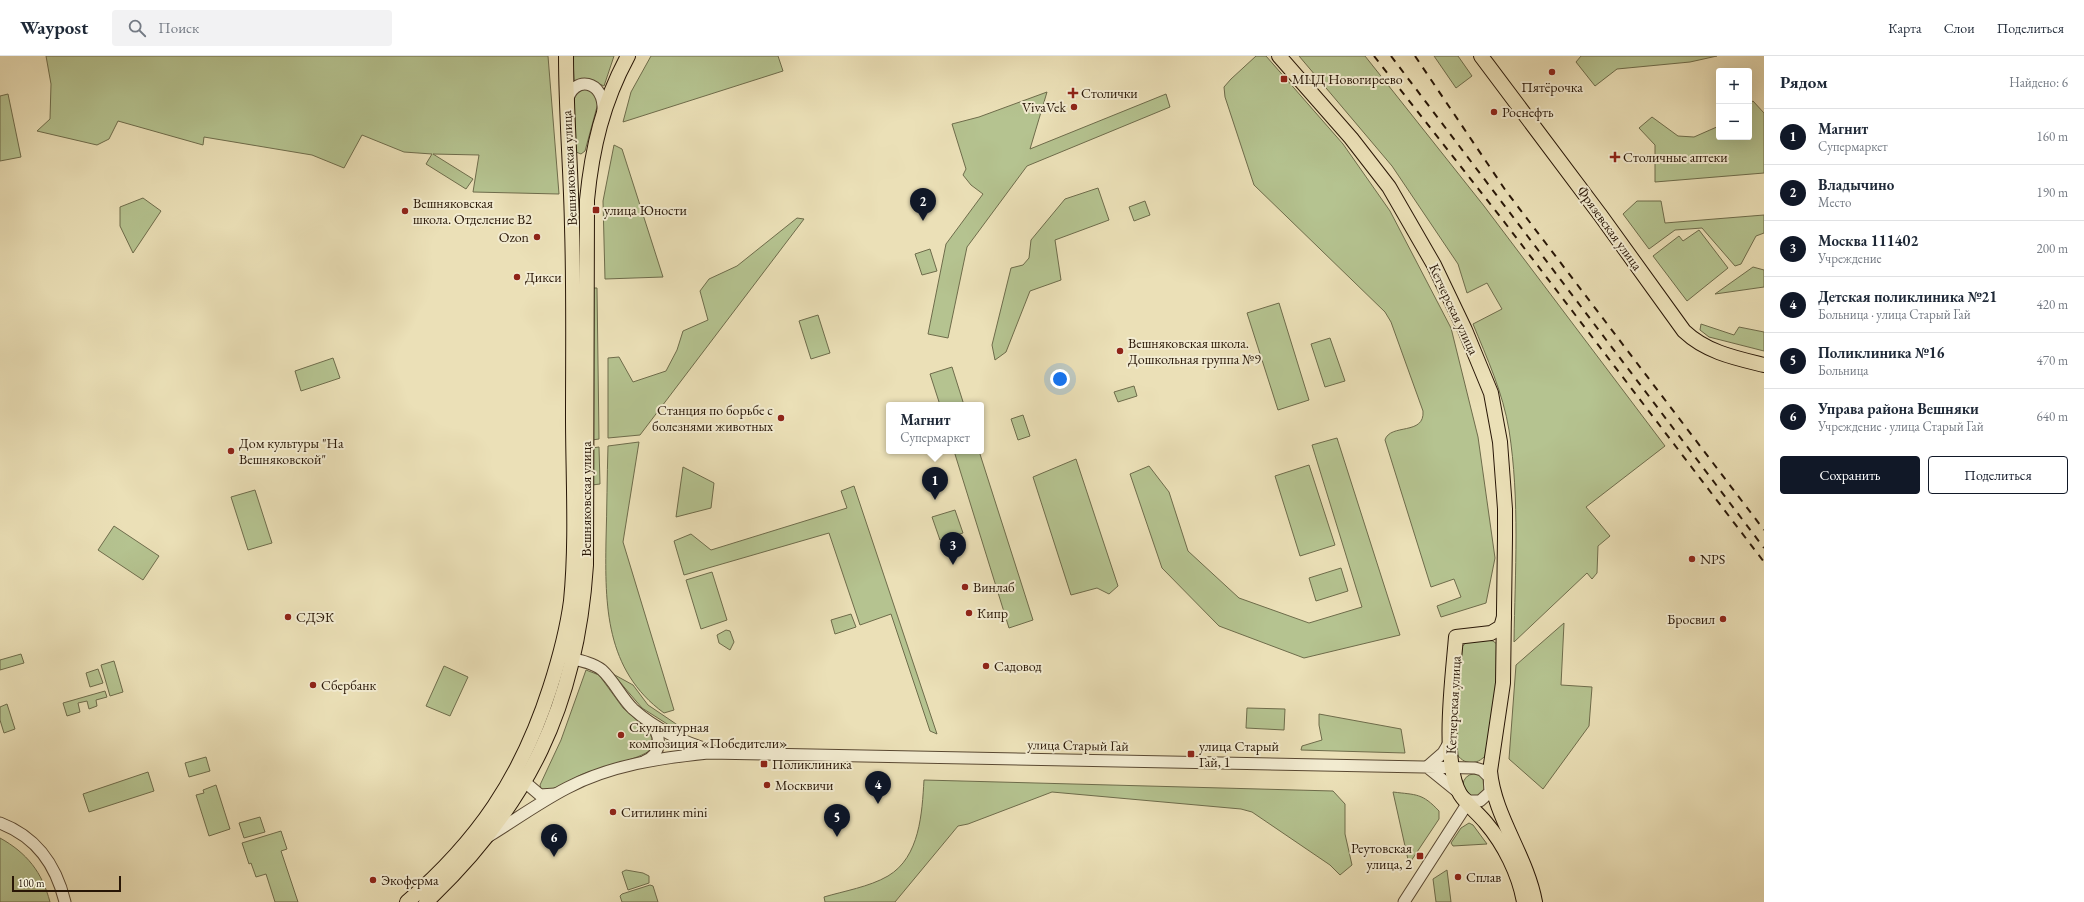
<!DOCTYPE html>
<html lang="ru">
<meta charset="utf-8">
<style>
:root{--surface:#fff;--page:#f2f2f3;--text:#1f2937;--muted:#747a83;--line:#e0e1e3;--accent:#111827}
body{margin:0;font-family:"EB Garamond",serif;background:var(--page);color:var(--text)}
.controls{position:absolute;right:12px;top:12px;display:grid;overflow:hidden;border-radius:4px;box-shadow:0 4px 16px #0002}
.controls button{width:36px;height:36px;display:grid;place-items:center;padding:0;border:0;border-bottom:1px solid var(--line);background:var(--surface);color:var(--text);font:20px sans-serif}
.scale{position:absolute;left:12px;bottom:10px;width:109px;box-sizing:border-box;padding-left:4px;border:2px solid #281606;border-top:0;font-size:11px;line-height:14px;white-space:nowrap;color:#281606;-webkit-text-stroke:3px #f2ebd0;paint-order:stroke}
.you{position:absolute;left:1060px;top:323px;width:14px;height:14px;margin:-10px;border:3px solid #fff;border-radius:50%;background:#1a73e8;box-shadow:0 0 0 6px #1a73e833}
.badge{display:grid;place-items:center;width:26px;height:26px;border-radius:50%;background:var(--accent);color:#fff;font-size:13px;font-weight:700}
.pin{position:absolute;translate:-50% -33px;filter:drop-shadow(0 1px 2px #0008)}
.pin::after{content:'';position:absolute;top:21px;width:14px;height:12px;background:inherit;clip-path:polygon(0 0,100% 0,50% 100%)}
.popup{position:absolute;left:886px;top:346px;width:98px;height:52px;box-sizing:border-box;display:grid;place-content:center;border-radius:4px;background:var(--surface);filter:drop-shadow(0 1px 3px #0005);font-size:13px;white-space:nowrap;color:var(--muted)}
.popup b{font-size:15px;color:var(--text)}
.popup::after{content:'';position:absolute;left:50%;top:100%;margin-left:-8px;border:8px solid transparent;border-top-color:var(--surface)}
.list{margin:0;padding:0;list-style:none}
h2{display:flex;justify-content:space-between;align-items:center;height:52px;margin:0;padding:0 16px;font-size:17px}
h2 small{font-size:13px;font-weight:400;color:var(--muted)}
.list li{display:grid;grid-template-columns:26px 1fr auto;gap:12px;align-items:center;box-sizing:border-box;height:56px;padding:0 16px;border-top:1px solid var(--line)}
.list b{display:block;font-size:15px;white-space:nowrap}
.list p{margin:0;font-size:13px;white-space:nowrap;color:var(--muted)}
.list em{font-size:13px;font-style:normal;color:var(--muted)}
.actions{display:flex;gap:8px;padding:12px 16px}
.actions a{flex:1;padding:9px 0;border:1px solid var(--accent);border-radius:4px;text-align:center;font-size:14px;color:var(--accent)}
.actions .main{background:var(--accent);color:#fff}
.icon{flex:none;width:22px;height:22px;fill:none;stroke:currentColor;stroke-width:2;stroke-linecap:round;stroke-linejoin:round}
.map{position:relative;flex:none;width:1764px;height:846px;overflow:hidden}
header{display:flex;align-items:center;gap:24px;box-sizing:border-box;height:56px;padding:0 20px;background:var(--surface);border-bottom:1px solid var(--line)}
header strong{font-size:19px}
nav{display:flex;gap:22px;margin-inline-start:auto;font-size:14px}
.search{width:280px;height:36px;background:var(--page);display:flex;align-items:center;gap:10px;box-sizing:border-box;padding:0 14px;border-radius:4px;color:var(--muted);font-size:15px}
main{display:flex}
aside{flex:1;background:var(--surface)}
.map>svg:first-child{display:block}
.green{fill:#b5c390;stroke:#6e6c4b}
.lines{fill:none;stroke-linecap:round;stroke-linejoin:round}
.minor-casing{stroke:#594832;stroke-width:13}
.major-casing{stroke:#281606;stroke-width:16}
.minor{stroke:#f2ebd0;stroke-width:11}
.major{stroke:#ebe0b7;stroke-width:14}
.rail{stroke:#281606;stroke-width:2;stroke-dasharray:7 7;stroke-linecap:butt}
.poi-dot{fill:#8f2418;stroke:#f2ebd0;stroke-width:1.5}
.labels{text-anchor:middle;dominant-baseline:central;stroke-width:4;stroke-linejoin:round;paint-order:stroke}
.poi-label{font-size:14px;fill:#281606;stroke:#f2ebd0;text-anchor:start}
.street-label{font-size:14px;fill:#281606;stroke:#f2ebd0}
</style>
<header>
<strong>Waypost</strong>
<div class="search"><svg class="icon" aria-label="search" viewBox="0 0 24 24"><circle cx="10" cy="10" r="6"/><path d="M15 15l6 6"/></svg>Поиск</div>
<nav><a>Карта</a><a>Слои</a><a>Поделиться</a></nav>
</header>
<main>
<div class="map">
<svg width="1764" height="846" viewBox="0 0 1764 846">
<rect width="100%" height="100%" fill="#ebe0b7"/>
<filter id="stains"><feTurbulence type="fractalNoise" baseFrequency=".005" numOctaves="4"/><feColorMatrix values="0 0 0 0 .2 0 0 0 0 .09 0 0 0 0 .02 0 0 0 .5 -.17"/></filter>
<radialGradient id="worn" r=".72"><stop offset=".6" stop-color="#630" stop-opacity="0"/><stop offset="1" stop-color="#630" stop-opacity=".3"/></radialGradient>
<!-- green -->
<g class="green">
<path d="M46,0H548L559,138L473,136L479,99L433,98L473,123L466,133L426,108L432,98L404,96L362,79L344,112L312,99L204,81L203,89L118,65L109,83L97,89L37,75L50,63L51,28Z"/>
<path d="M573,0H614L604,30L591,24L574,26Z"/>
<path d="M651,0H778L783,15L623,66L631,36Z"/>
<path d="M1256,0H1266L1343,88L1390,155L1451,272L1478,381L1495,502L1486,547L1441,561L1437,550L1461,541L1454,523L1431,531L1385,384C1390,367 1425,380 1423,355L1391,266L1385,256L1254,129L1225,41L1224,31L1231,23Z"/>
<path d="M1299,0H1365L1484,150L1665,390L1586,451L1610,480L1598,490L1597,517L1592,523L1587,517L1514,586C1515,516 1520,444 1509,374C1503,337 1487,302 1473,268L1502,253L1487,227L1467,237L1458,208L1392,110Z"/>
<path d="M1434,0H1458L1472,20L1456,32Z"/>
<path d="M1581,0H1717L1690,6L1617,13L1595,30L1576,6Z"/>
<path d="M584,33L592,34L598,47L585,95L581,98L576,96L574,44L576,38Z"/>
<path d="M1047,36L1030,93L1166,38L1170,51L1027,110L967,191L948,282L928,278L946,188L983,138L971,129L963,119L966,113L952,68L979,61Z"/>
<path d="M8,38L21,101L0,105V40Z"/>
<path d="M1753,45L1764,57V117L1655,126V89L1639,72L1652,61L1678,80L1694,81L1719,70V81H1749V48Z"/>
<path d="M614,89L622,93L663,221L605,223L603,145Z"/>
<path d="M1098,132L1109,164L1055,184L1061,224L1030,235L1006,296L995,304L992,289L1011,212L1023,209L1029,202L1031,184L1065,143Z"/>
<path d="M143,142L161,155L133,197L120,170V151Z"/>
<path d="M1145,145L1150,159L1134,165L1129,151Z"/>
<path d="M1637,145H1661L1665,167L1764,159V177L1756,180L1741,208L1735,210L1702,172L1675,174L1649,193L1623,158Z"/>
<path d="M797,162L804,163L640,379L608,382V302L619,301L633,326L666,315L677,294L683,275L708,264L700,235L709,223L737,210Z"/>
<path d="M1699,174L1728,212L1687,245L1653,200L1679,180L1683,185Z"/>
<path d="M930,193L937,215L922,219L915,198Z"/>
<path d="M1753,211L1764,214V231L1715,238Z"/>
<path d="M591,232H597L599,383L592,384Z"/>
<path d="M1279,247L1309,344L1278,354L1247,257Z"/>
<path d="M818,259L830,297L811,303L799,265Z"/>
<path d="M1701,268L1734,279L1739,271L1764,276V295L1709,281L1700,274Z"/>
<path d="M1330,282L1345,325L1325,331L1311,288Z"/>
<path d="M333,302L340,322L301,335L295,315Z"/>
<path d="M952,311L964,349H940L930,318Z"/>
<path d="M1134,330L1137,340L1118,346L1114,336Z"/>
<path d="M1023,359L1030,380L1018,384L1011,363Z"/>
<path d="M1337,382L1400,579L1304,602L1219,570L1162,512L1130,418L1149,410L1169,436L1188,495L1239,542L1309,567L1362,551L1312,389Z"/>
<path d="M639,386L623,486L674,654L664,657C605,614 605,549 606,484C607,452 607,421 608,390Z"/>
<path d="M599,391L600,428L592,429V392Z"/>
<path d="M954,395H979L1033,564L1009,572Z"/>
<path d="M1076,403L1118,530L1109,538L1097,532L1071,539L1033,421Z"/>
<path d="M1309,409L1335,489L1300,500L1275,420Z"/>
<path d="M683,411L714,427L711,452L676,461Z"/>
<path d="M854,430L937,678L930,675L891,558L860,569L829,477L684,519L674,485L691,478L711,494L847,452L841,435Z"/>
<path d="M255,434L272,487L248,494L231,441Z"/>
<path d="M955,454L963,477L940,484L932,461Z"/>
<path d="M114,470L159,500L143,524L98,494Z"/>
<path d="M1341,512L1348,535L1316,545L1309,522Z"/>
<path d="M712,516L727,564L701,573L686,524Z"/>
<path d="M851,558L856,571L835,578L831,564Z"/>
<path d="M1564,567L1561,629L1592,631L1589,670L1543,733L1509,703L1516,609Z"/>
<path d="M726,574L730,575L734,586L730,594L719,587L717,579Z"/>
<path d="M1486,584L1493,585L1497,588L1498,627L1485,700C1474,712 1458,707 1454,691L1462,591L1466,586Z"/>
<path d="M21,598L24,607L0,614V604Z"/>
<path d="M114,605L123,636L110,640L101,609Z"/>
<path d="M444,610L468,621L450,660L426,650Z"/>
<path d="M98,613L103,627L90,631L86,617Z"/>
<path d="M586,614L599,619L623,652L648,674L652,682L650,694C641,703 598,712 583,718C573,722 551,738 541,733L540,729L561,684Z"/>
<path d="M613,618L633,629L648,649L685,674L683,678L642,652Z"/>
<path d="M105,635L107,641L96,644L97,650L89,653L87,645L78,647L80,656L67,660L63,647Z"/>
<path d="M7,648L15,673L4,677L0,664V651Z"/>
<path d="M1247,652L1285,653L1284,674L1246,672Z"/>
<path d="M1319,658L1401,673L1405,697L1301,694L1302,690L1322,684L1319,669Z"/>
<path d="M206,701L210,715L189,721L185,707Z"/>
<path d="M148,716L154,735L89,756L83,738Z"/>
<circle cx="1474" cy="729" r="11"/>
<path d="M924,724L1333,735L1345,748V778L1352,809L1340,819L1330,809L1252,756L1241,753L1052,736L968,768L958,770L895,846H825L824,841C844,835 869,831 888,820C920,801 922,757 924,724Z"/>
<path d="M216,729L230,773L209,780L196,739L204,737L203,734Z"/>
<path d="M1393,736C1417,739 1422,737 1439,755V763L1409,808Z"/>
<path d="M260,761L265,776L244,782L239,767Z"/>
<path d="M1469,767L1473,769L1487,788L1453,790L1451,787L1461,772Z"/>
<path d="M281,775L287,793L281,795L298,846H275L266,818L256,821L251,807L249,808L242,787Z"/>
<path d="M0,782C27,797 42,816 50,846H0Z"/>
<path d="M626,814L643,817L649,820V827L628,834L622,816Z"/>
<path d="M1447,814L1451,846H1436L1433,823Z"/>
<path d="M650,829L653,830L658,846H622L620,840L622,838Z"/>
</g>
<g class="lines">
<defs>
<g id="minor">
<path d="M567,46C573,18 605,24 603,55"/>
<path d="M564,601C577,604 592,606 602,614C614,625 621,641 633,653C654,672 684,687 711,694"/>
<path d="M645,705C662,698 662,679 650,667"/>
<path d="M1427,711L1443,697L1450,685"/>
<path d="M519,721L540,739L555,738"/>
<path d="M0,767C37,781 56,809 65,846"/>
<path d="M489,780C515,764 540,746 567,732C611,709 660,702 708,697L1475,712L1482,714L1489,721L1490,736L1480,745H1469L1427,711"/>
<path d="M1404,846L1469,745"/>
</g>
<g id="major">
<path d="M1279,0L1351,82L1389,131L1434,209L1465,274L1491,337L1500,386L1505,453V481L1503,627L1490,715C1494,760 1527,801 1535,846"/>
<path d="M1481,0L1601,160L1684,275C1706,296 1735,302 1764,309"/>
<path d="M1504,561L1501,571L1491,577L1456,581C1453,619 1441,706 1460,738C1467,749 1478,757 1486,767C1504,788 1519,818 1524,846"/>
<path d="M407,846C478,785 521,722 550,632C559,604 567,575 571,545C577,484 573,421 573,360C573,297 574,234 572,171C571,114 566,57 566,0"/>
<path d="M426,846C528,750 577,649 586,509L587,144C592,92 603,46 628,0"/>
</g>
</defs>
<!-- minor casing -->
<use href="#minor" class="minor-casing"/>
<!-- major casing -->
<use href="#major" class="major-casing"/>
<!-- minor -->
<use href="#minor" class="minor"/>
<!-- major -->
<use href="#major" class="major"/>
<!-- rail -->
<g class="rail">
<path d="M1374,0L1502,163L1764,506"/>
<path d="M1391,0L1764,492"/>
<path d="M1415,0L1506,135L1764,474"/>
</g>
</g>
<!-- markers -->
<g class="poi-dot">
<circle cx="1552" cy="16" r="4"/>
<rect x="1280" y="19" width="8" height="8" rx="2"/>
<path d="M1071 31h4v4h4v4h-4v4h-4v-4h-4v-4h4z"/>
<circle cx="1074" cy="51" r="4"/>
<circle cx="1494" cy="56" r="4"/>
<path d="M1613 95h4v4h4v4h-4v4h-4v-4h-4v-4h4z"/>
<rect x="592" y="150" width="8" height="8" rx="2"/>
<circle cx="405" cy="155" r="4"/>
<circle cx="537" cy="181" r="4"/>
<circle cx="517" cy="221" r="4"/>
<circle cx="1120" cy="295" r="4"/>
<circle cx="781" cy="362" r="4"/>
<circle cx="231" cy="395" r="4"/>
<circle cx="1692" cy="503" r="4"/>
<circle cx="965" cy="531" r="4"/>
<circle cx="969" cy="557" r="4"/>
<circle cx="288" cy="561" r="4"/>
<circle cx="1723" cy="563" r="4"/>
<circle cx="986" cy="610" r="4"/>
<circle cx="313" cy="629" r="4"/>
<circle cx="621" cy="679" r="4"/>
<rect x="1187" y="694" width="8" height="8" rx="2"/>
<rect x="760" y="704" width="8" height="8" rx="2"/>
<circle cx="767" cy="729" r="4"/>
<circle cx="613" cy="756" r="4"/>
<rect x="1416" y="796" width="8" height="8" rx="2"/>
<circle cx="1458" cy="821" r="4"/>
<circle cx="373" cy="824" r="4"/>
</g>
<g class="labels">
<!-- poi labels -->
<g class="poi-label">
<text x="1292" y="23">МЦД Новогиреево</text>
<text x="1552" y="31" text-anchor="middle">Пятёрочка</text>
<text x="1081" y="37">Столички</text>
<text x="1066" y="51" text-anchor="end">VivaVek</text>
<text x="1502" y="56">Роснефть</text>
<text x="1623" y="101">Столичные аптеки</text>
<text x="413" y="147">Вешняковская<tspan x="413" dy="16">школа. Отделение В2</tspan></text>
<text x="604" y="154">улица Юности</text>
<text x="529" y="181" text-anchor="end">Ozon</text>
<text x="525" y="221">Дикси</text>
<text x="1128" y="287">Вешняковская школа.<tspan x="1128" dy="16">Дошкольная группа №9</tspan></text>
<text x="773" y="354" text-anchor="end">Станция по борьбе с<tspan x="773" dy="16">болезнями животных</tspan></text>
<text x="239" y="387">Дом культуры "На<tspan x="239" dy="16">Вешняковской"</tspan></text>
<text x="1700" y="503">NPS</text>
<text x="973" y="531">Винлаб</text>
<text x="977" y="557">Кипр</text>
<text x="296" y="561">СДЭК</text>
<text x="1715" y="563" text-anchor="end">Бросвил</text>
<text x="994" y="610">Садовод</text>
<text x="321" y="629">Сбербанк</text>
<text x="629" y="671">Скульптурная<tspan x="629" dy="16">композиция «Победители»</tspan></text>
<text x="1199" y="690">улица Старый<tspan x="1199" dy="16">Гай, 1</tspan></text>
<text x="772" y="708">Поликлиника</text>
<text x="775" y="729">Москвичи</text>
<text x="621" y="756">Ситилинк mini</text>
<text x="1412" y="792" text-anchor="end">Реутовская<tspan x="1412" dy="16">улица, 2</tspan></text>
<text x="1466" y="821">Сплав</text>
<text x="381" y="824">Экоферма</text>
</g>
<!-- street labels -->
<g class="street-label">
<text transform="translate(569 112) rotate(-93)">Вешняковская улица</text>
<text transform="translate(1610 172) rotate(54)">Фрязевская улица</text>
<text transform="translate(1454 253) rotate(65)">Кетчерская улица</text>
<text transform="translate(586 443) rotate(-90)">Вешняковская улица</text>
<text transform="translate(1453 649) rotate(-87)">Кетчерская улица</text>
<text transform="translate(1078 689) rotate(1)">улица Старый Гай</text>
</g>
</g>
<rect width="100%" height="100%" filter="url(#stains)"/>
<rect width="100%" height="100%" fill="url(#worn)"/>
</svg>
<div class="controls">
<button>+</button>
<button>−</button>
</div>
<div class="scale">100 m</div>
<div class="you"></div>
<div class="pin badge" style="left:935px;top:444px">1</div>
<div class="popup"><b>Магнит</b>Супермаркет</div>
<div class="pin badge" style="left:923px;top:165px">2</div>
<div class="pin badge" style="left:953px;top:509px">3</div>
<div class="pin badge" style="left:878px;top:748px">4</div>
<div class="pin badge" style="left:837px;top:781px">5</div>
<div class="pin badge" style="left:554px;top:801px">6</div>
</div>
<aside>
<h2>Рядом<small>Найдено: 6</small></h2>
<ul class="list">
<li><span class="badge">1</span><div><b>Магнит</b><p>Супермаркет</p></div><em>160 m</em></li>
<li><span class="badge">2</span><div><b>Владычино</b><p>Место</p></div><em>190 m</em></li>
<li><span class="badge">3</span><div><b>Москва 111402</b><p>Учреждение</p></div><em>200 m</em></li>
<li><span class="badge">4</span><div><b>Детская поликлиника №21</b><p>Больница · улица Старый Гай</p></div><em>420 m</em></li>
<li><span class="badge">5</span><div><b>Поликлиника №16</b><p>Больница</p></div><em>470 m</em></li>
<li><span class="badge">6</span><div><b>Управа района Вешняки</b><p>Учреждение · улица Старый Гай</p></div><em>640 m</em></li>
</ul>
<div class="actions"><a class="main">Сохранить</a><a>Поделиться</a></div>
</aside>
</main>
